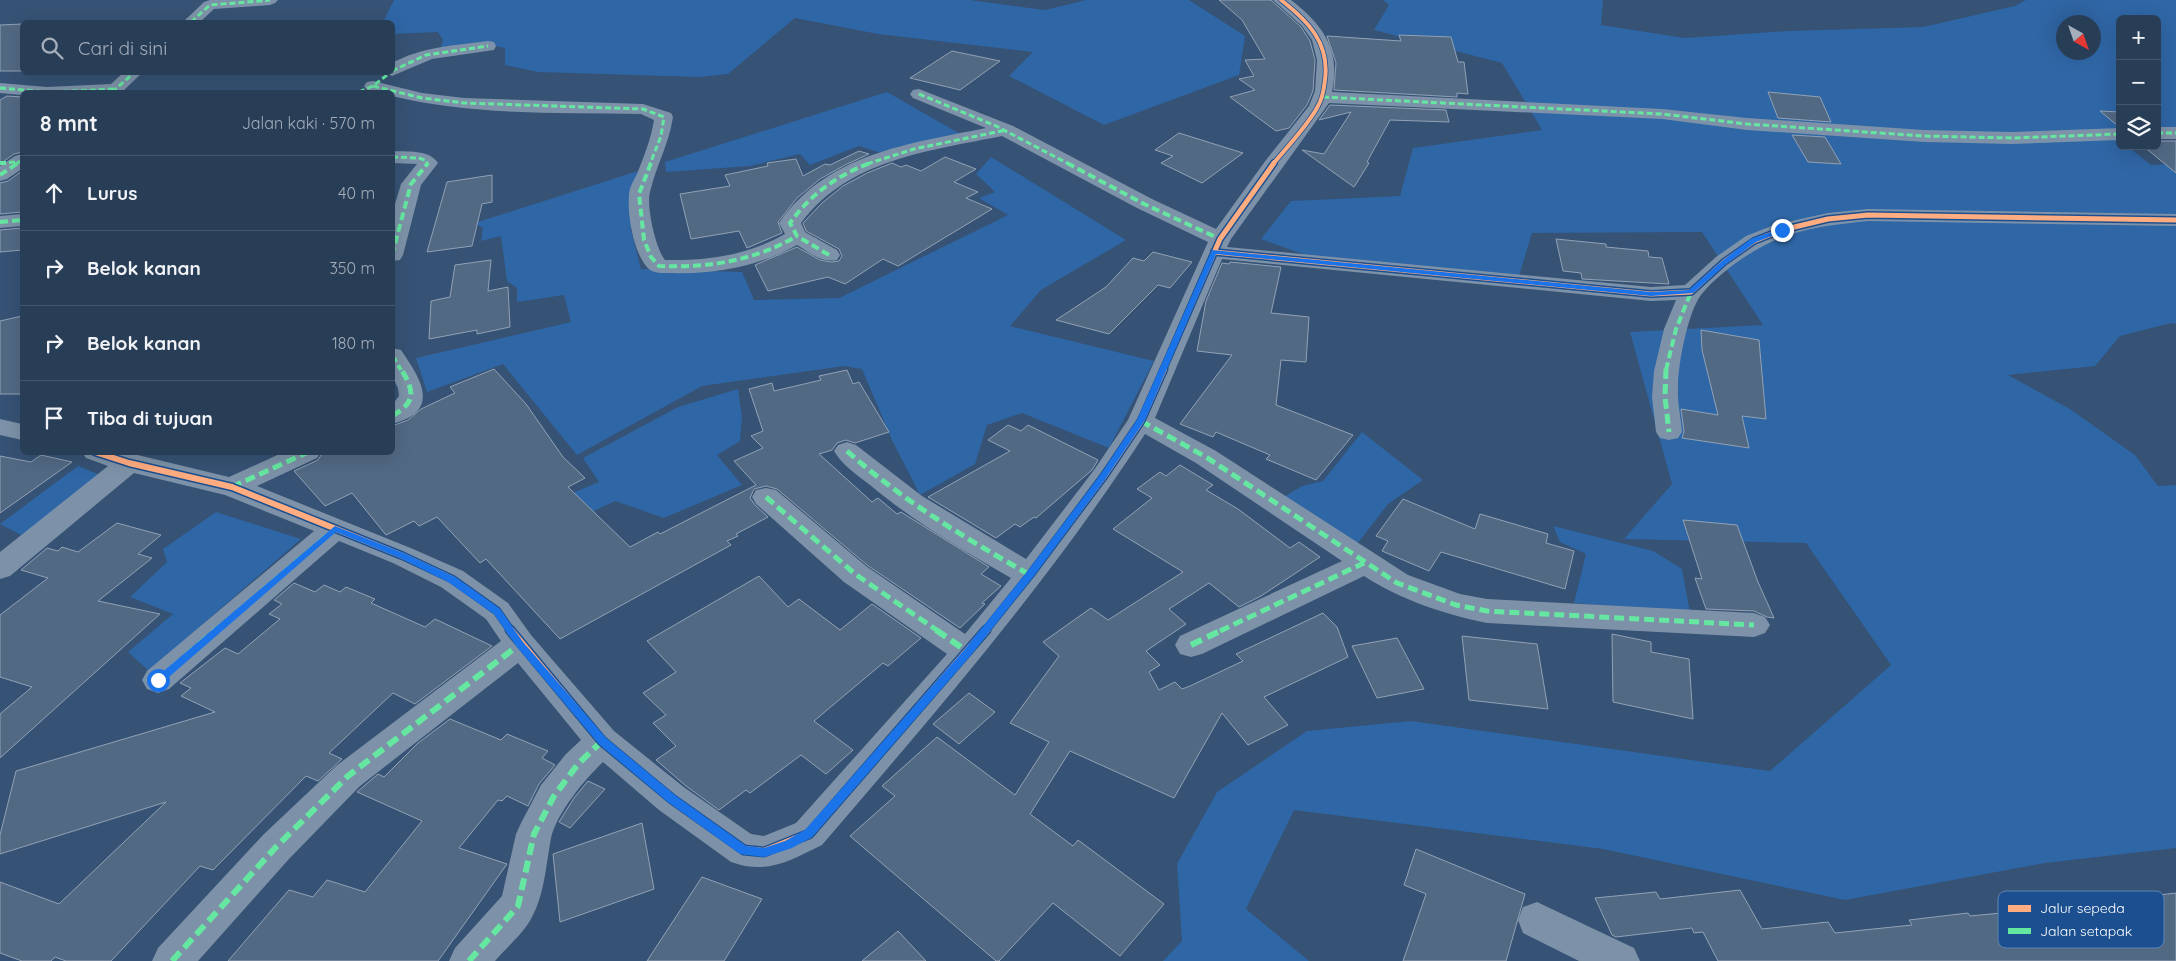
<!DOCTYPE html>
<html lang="id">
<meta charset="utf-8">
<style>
:root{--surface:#283e57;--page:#30455d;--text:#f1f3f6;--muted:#a5aeba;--line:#44576d}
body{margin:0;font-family:Quicksand,sans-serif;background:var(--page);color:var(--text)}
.controls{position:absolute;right:15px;top:15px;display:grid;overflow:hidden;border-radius:8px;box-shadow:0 5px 20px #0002}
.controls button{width:45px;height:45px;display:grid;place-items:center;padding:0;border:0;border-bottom:1px solid var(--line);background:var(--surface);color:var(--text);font:25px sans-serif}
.compass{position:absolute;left:2056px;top:15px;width:45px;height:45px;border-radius:50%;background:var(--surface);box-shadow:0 5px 20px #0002;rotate:140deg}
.stop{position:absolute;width:15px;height:15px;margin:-11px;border:4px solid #1a73e8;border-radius:50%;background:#fff}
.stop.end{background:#1a73e8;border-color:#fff;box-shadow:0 1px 5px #0008}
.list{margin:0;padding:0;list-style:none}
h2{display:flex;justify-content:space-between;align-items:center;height:65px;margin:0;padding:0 20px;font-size:21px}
h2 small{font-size:16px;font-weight:400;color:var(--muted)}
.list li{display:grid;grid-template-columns:32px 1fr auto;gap:15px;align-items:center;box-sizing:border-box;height:75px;padding:0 20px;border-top:1px solid var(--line)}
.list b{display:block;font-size:19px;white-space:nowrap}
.list em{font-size:16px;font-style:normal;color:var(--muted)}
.icon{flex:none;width:28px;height:28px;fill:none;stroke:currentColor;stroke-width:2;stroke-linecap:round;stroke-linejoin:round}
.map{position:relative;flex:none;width:2176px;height:961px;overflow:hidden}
.search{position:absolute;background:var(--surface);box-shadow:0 5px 20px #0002;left:20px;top:20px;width:375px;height:55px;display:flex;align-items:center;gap:12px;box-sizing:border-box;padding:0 18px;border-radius:8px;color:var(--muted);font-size:19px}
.panel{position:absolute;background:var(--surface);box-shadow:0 5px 20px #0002;left:20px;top:90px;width:375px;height:365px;border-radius:8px}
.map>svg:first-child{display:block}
.green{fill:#2f66a5;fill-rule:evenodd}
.building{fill:#526984;stroke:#92a2b6}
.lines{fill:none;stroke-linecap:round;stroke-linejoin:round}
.minor{fill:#7d92a8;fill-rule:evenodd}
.quiet-far3{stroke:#66e7a1;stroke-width:3;stroke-dasharray:6 3;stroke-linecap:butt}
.quiet-far2{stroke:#66e7a1;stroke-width:4;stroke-dasharray:8 4;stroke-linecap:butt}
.quiet-far1{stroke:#66e7a1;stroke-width:5;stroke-dasharray:10 5;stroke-linecap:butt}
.quiet{stroke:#66e7a1;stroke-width:6;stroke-dasharray:12 6;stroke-linecap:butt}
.cycleway-far3-casing{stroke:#1b4f8f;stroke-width:5.5}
.cycleway-far2-casing{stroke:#1b4f8f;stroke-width:8}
.cycleway-far1-casing{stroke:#1b4f8f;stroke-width:9}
.cycleway-casing{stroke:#1b4f8f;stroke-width:11}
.cycleway-far3{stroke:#ffac80;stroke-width:4}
.cycleway-far2{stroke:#ffac80;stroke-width:5}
.cycleway-far1{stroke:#ffac80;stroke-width:6}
.cycleway{stroke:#ffac80;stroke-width:8}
.route{fill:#1a73e8}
.key{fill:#1b4f8f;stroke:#5f84b1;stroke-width:1}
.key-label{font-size:14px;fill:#fff}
</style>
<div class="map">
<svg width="2176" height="961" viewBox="0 0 2176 961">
<rect width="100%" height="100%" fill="#365274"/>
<!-- green -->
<g class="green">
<path d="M394,0H970L1045,10L1086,0H1189L1245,36L1239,75L1104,125L1009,76L1033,52L878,34L795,18L728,74L700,77L538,72L505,65V48L486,44L440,50L443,40L438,32L393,34L392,22H383Z"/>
<path d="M1383,0H1603L1601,25L1685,38L1788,31L1923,27L2015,6L2026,0H2176V136L2157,135V19H2120V139H2118L2120,146H2127L2151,165L2176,164V324L2171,323L2120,336L2095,366L2008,375L2070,409L2135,455L2158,486L2176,485V848L2045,863L1845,900L1603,849L1294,810L1246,909L1309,961H1163L1182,941L1177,864L1217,792L1307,731L1411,721L1770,771L1891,665L1806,543L1624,539L1672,484L1630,332L1763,325L1702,232L1532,233L1518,279L1327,263L1261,239L1291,201L1400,196L1413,148L1542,130L1502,63L1374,30L1389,5ZM2064,22H2094V52H2064Z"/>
<path d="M887,92L962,135L881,153L859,146L810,165L800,154L750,166L666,172L665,162Z"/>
<path d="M991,157L1126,240L1041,290L1010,326L1154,361L1109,448L1022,413L987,425L975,464L920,495L892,440L862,369L844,366L702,386L577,455L503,364L427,392L416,358L571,322L564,295L517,302V288L507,281L501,236L481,241L483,228L475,223L638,171L631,230L641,269L742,272L754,300L839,298L1008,215L979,198L995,192L976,174Z"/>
<path d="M738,389L742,417L740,441L717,455L742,485L664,518L615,501L566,524L546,504L599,482L583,458L678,407Z"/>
<path d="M1362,432L1423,480L1388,504L1354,548L1281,499L1302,486L1323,481Z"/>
<path d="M78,466L100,475L23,536L0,524Z"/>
<path d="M216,512L301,539L149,671L128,652L173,614L130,597L167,562L163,549Z"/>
<path d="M1553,526L1653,551L1682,569L1690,613L1574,603L1586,554L1560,542Z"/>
</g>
<!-- building -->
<g class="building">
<path d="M1219,0H1271L1301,27L1310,41L1315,60L1313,91L1307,105L1289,128L1276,131L1230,97L1255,90L1239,79L1254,76L1245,60L1265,59L1242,20Z"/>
<path d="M22,24V71H0V25Z"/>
<path d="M1399,35L1451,37L1458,62H1464L1468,94L1457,93V97L1334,90L1336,63L1327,36L1401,41Z"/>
<path d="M952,51L1000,61L960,90L910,78Z"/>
<path d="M1768,92L1820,97L1831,122L1778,118Z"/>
<path d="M7,96L22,97V152L14,154L0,164V100Z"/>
<path d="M1330,105L1446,110L1449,122L1390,120L1367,162L1369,163L1354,187L1302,150L1324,154L1351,112L1319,120Z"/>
<path d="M2100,111L2120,112V126H2118Z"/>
<path d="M1179,133L1243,153L1202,183L1161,163L1173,156L1155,150Z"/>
<path d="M1792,135L1825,137L1841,164L1808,162Z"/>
<path d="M2157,141H2176V173L2143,146H2157Z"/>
<path d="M859,151L869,154L845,165L820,179L797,198L778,222L782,233L747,248L739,231L691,239L680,194L730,186L725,175L768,166L767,163L796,159L803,176L825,164L830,165Z"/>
<path d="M945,157L976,169L954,182L978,192L966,198L992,209L898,266L883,259L845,284L828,277L768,291L755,265L797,247L820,260L831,262L839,261L842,256L839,249L806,231L803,223L822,203L843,186L867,173L892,163L901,167L906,165L921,171Z"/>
<path d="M22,171V212L0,214V183L8,181Z"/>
<path d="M492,175V202L482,204L472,246L427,252L447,182Z"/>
<path d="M22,228V250L0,252V230Z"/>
<path d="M1556,239L1606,244V247L1648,251L1649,257L1662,258L1669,284L1582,279L1581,273L1563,271Z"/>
<path d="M1153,252L1192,262L1170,288L1158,285L1109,334L1056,320L1106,287L1133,258L1144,261Z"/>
<path d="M491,260L488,291L508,287L510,327L477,334V330L429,339L431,301L450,297L455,265Z"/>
<path d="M1230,262L1281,267L1271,313L1309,317L1306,362L1281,360L1276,405L1353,435L1316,480L1266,459L1270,455L1216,432L1213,437L1180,424L1232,355L1197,351L1206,301L1222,263L1229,264Z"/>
<path d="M22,316V394H0V321Z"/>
<path d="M1701,330L1759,340L1766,419L1742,416L1749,448L1682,438L1684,432L1681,409L1718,415L1702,350Z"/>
<path d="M494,369L526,404L563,457L585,478L568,487L630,547L658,532L660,534L756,485L734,461L763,448L751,436L763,431L749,389L772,383L774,391L821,380L819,376L847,370L853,384L859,382L889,432L855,443L846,440L837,443L832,450L819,454L872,502L878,498L897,514L901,512L989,567L981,574L1001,586L982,603L985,604L960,628L867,565L777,489L766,486L754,489L750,498L755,505L768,517L736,534L738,536L727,541L731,545L560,639L486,559L480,563L437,517L419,526L414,521L386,535L352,493L325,506L294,471L318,460L323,452H392V426L408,420L421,409L455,393L450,387Z"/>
<path d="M1008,425L1021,431L1028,425L1098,460L1092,470L1036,518L1034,517L1020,527L1015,524L996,538L928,497L1010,451L988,440Z"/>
<path d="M41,455L72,462L0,513V456L31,462Z"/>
<path d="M1180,465L1213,485L1206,490L1238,509L1290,548L1299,542L1320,557L1261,596L1239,607L1209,583L1169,609L1186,624L1146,651L1160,665L1149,672L1159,690L1175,682L1182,689L1190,686L1243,661L1236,654L1323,613L1337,627L1348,657L1264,697L1288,725L1248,745L1222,713L1174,798L1070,751L1030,814L1073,846L1078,840L1164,904L1120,956L1053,903L999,961H996L850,836L895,796L882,786L937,737L1015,795L1049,742L1010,723L1059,656L1043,642L1091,608L1108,620L1183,572L1113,529L1152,498L1137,489L1160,472L1166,476Z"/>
<path d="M1403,499L1475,529L1480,514L1548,534L1546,543L1574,551L1565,589L1441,552L1429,571L1382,551L1388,541L1376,536Z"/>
<path d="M1683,520L1737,525L1758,582L1774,618L1767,617L1754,611L1706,609L1695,578L1702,579Z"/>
<path d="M117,523L161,535L138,554L152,558L98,601L160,614L0,758V714L32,687L0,677V615L48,578L21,570L47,548L58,551L62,547L78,552Z"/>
<path d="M759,576L788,607L799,599L840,630L872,604L921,638L888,666L883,663L814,721L853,750L826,774L801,755L750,793L746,790L719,810L686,786L656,760L676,746L653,723L666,715L643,693L676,672L647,641Z"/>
<path d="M294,583L315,592L324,585L340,592L346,587L375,599L371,603L425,627L435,619L492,646L415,704L393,693L329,753L342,759L318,781L306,776L213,870L200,866L111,961H66L55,957L51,961H22L0,953V882L59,904L166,802L0,854V835L16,771L215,712L181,696L191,688L180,683L225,648L238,654L280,619L269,614L282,604L274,600Z"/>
<path d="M1612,634L1651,642V652L1689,659L1693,719L1613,702Z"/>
<path d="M1462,636L1537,644L1548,709L1469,700Z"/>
<path d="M1397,638L1424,689L1377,698L1352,646Z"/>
<path d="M969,693L995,712L959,744L933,724Z"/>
<path d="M450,719L501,740L507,734L548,751L542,758L555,765L539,784L528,806L507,796L502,801L498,800L459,848L507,864L438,961H228L289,890L313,897L327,880L365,892L422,821L357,792L378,774L384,777L418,743Z"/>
<path d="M588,781L605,789L570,828L559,822L574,798Z"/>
<path d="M642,823L654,889L560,922L553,854Z"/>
<path d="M1416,849L1525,894L1506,961H1403L1426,894L1404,885Z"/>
<path d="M702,877L762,899L724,961H647Z"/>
<path d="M1740,890L1762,929L1828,922L1835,933L1912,925L1909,920L1968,913L1970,916L2032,910L2033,911L2128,901L2126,899L2176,893V961H1718L1703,932L1694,933L1692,928L1616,937L1612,935L1595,898L1656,892L1660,899Z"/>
<path d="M898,931L926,961H862Z"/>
</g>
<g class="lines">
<!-- minor -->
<g class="minor">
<path d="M210,0H278L275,3L270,5L214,9L200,22H183L204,2Z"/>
<path d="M1273,0H1291C1323,25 1341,49 1332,92L1662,109L1747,118L1924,130L2012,132L2120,128V140L2012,144L1924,142L1747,130L1662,119L1329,103L1231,239L1227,247L1651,287L1685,285L1716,257L1746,236L1774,225L1828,213L1868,209L2176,214V226L1868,221C1841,224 1815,226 1789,235C1760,244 1721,270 1701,295C1688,312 1678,364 1678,386C1677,402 1681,417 1682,432L1678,438L1669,440L1660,438L1656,432L1652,397L1654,371L1664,329L1676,300L1651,301L1222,259L1155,418L1216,451L1408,575L1460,594L1487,599L1754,613L1765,617L1770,625L1765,633L1754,637L1487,623C1444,614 1401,600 1364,576L1202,654L1191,657L1180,654L1175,645L1180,636L1342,561L1196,463L1145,434C1049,582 936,712 822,845C789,861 767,875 731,862L659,810L603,762C584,780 557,813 551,838C546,864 545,893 532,917C524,933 507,947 495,961H449L455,948L502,896L516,834L521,823L541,785L566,754L581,740L518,663L360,786L289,859L198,961H152L158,948L263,835L336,766L501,641L486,619L441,587L393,563L339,541L169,689L158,693L147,689L142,680L147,671L314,531L225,495L134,473L10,576L0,579V552L108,466L86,458L82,452H125L229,477L284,452H321L317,458L257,486L413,549L463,571L508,603L531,635L614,731L685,788L751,834L764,836L796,823L947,654L844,582L756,504L752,497L756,490L766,488L776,490L866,566L965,634L1011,578C962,550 913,521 870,485C857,475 842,465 834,451L838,445L847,442L856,445L922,496L1026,559L1094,470L1128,420L1208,242L1137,208L1002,136C929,151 849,159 801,223L805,232L837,250L840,255L837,260C821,263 810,253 797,245C760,266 714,275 672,273C666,273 656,274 650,270C634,257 627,215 629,195C629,188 634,180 637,174C644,156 651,139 654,120L641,114C558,112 473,116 392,96V92H378L367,90L364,86L367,82L373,81L422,93L464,98L643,104L671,113L673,117C669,144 656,166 650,192C646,206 656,249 665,260C708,261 748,255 785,234L779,223C828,153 908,144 986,128L913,98L910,94L913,90L919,89L1013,126L1152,199L1216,229L1266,160L1309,106L1315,91L1317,60L1312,40L1302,26Z"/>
<path d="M488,41L494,42L496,46L494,50L432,59L392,76L384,72H392V63C421,47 456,45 488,41Z"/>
<path d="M124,72H143L122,92H22V95L0,93V83L47,87L111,84Z"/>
<rect x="2157" y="127" width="19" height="12"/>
<path d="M392,151C407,152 429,149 438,163L421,185L403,255L400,260L392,261V214L401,184L417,164L392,163Z"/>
<path d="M22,154V169L7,179L0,181V166L15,156Z"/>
<path d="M22,214V226L0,228V216Z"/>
<path d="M392,348L401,350C420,378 443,411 392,424V405L399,396L398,388L392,376Z"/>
<path d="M0,419L22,424V440L0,435Z"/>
<path d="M1537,902L1634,948L1640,961H1579L1523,933L1518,920L1523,907Z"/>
</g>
<!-- quiet-far3 -->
<g class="quiet-far3">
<path d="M191,22L210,5L270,0"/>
<path d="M392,71L426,55L488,46"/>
<path d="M373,86L422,98L464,103L643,109L664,117L661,136L650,164"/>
<path d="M0,88L47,92L116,89"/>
<path d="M112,92L135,72"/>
<path d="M359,92L373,86L391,72"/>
<path d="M919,94L996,126L1069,164"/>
<path d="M1323,97L1662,114L1747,124L1924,136L2012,138L2120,134"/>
<path d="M2157,133H2176"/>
<path d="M392,157L419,158L427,161V164"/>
<path d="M0,163L17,162"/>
<path d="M16,164L22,160"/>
<path d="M867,164L914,149L1006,130"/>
</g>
<!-- quiet-far2 -->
<g class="quiet-far2">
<path d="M0,163H6"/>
<path d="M651,163L639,194L644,240L651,257L659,266C708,268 754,261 797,236"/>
<path d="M1067,163L1144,204L1220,239"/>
<path d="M0,175L18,163"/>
<path d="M0,222L22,220"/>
<path d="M392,255L411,184L428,163"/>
<path d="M829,255L797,236L790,223C811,194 836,176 870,163"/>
<path d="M392,355L401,370"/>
<path d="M1666,370L1676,329L1691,292"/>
</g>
<!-- quiet-far1 -->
<g class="quiet-far1">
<path d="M1666,369L1665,397L1669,432"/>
<path d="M392,416C416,402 415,392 401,369"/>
<path d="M1141,421L1206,457L1397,583L1456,605L1487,611L1754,625"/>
<path d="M847,451C903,501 965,538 1030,575"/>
<path d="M232,487L308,452"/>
<path d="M766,497L855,574L938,631"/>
<path d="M215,631L335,529"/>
<path d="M1220,631L1364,563"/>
</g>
<!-- quiet -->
<g class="quiet">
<path d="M936,630L968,652"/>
<path d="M1191,645L1222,630"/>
<path d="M158,680L216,630"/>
<path d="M172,961L276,847L348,776L520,644"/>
<path d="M469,961L518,906L534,834L554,796L578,764L602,741"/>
</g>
<defs>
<path id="cycleway-far3" d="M1273,164C1287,147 1309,124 1318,106C1323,98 1324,88 1325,80C1330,43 1308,21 1281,0"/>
<g id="cycleway-far2">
<path d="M1214,252L1651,294L1691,292L1724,262L1754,241L1782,230L1828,219L1868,215L2176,220"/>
<path d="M1163,370L1220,239L1274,163"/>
</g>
<g id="cycleway-far1">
<path d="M95,452L129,463L232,487L403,556L452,579L497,611L511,631"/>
<path d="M985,631L1030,575L1104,476L1141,421L1164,369"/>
</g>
<path id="cycleway" d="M510,630L602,741L672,799L744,850L764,852L809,834L986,630"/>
</defs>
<!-- cycleway-far3 casing -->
<use href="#cycleway-far3" class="cycleway-far3-casing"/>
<!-- cycleway-far2 casing -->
<use href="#cycleway-far2" class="cycleway-far2-casing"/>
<!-- cycleway-far1 casing -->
<use href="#cycleway-far1" class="cycleway-far1-casing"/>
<!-- cycleway casing -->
<use href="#cycleway" class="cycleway-casing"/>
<!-- cycleway-far3 -->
<use href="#cycleway-far3" class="cycleway-far3"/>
<!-- cycleway-far2 -->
<use href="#cycleway-far2" class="cycleway-far2"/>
<!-- cycleway-far1 -->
<use href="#cycleway-far1" class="cycleway-far1"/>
<!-- cycleway -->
<use href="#cycleway" class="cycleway"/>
</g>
<!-- route -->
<path class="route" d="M1782,228L1785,231L1756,242L1726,264L1693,293L1651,296L1216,254L1145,420L1106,478L1033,577L971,655L812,837L792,848L764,857L740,854L668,802L599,744L517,647L494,614L448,582L400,558L336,532L162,683L158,684L153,680L335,526L406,554L455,577L500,609L523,642L606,738L676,796L746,846L764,848L785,841L805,830L964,650L1027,572L1101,474L1137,420L1212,250L1651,292L1689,290L1722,261L1751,239Z"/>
<!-- legend -->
<rect x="1998" y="891" width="166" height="57" rx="8" class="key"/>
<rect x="2008" y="905" width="23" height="7" fill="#ffac80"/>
<rect x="2008" y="928" width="23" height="6" fill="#66e7a1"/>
<g class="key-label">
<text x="2040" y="913">Jalur sepeda</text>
<text x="2040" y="936">Jalan setapak</text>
</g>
</svg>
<div class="controls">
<button>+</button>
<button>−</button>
<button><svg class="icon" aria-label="layers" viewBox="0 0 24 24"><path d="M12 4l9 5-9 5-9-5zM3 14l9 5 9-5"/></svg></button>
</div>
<svg class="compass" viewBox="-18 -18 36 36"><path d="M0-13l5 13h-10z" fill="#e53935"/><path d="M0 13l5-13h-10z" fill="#a5aeba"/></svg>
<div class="stop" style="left:158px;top:680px"></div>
<div class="stop end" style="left:1782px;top:230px"></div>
<div class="search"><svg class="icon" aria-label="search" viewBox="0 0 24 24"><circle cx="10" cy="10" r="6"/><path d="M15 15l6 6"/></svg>Cari di sini</div>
<section class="panel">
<h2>8 mnt<small>Jalan kaki · 570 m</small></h2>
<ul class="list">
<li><svg class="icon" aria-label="ahead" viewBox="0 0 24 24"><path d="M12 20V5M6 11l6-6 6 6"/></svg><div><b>Lurus</b></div><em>40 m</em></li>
<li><svg class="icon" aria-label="right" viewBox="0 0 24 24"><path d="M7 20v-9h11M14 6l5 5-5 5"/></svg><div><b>Belok kanan</b></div><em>350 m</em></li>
<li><svg class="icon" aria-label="right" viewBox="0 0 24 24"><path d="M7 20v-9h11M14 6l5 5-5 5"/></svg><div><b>Belok kanan</b></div><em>180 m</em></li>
<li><svg class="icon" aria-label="arrive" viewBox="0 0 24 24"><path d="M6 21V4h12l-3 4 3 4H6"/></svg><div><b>Tiba di tujuan</b></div></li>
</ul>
</section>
</div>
